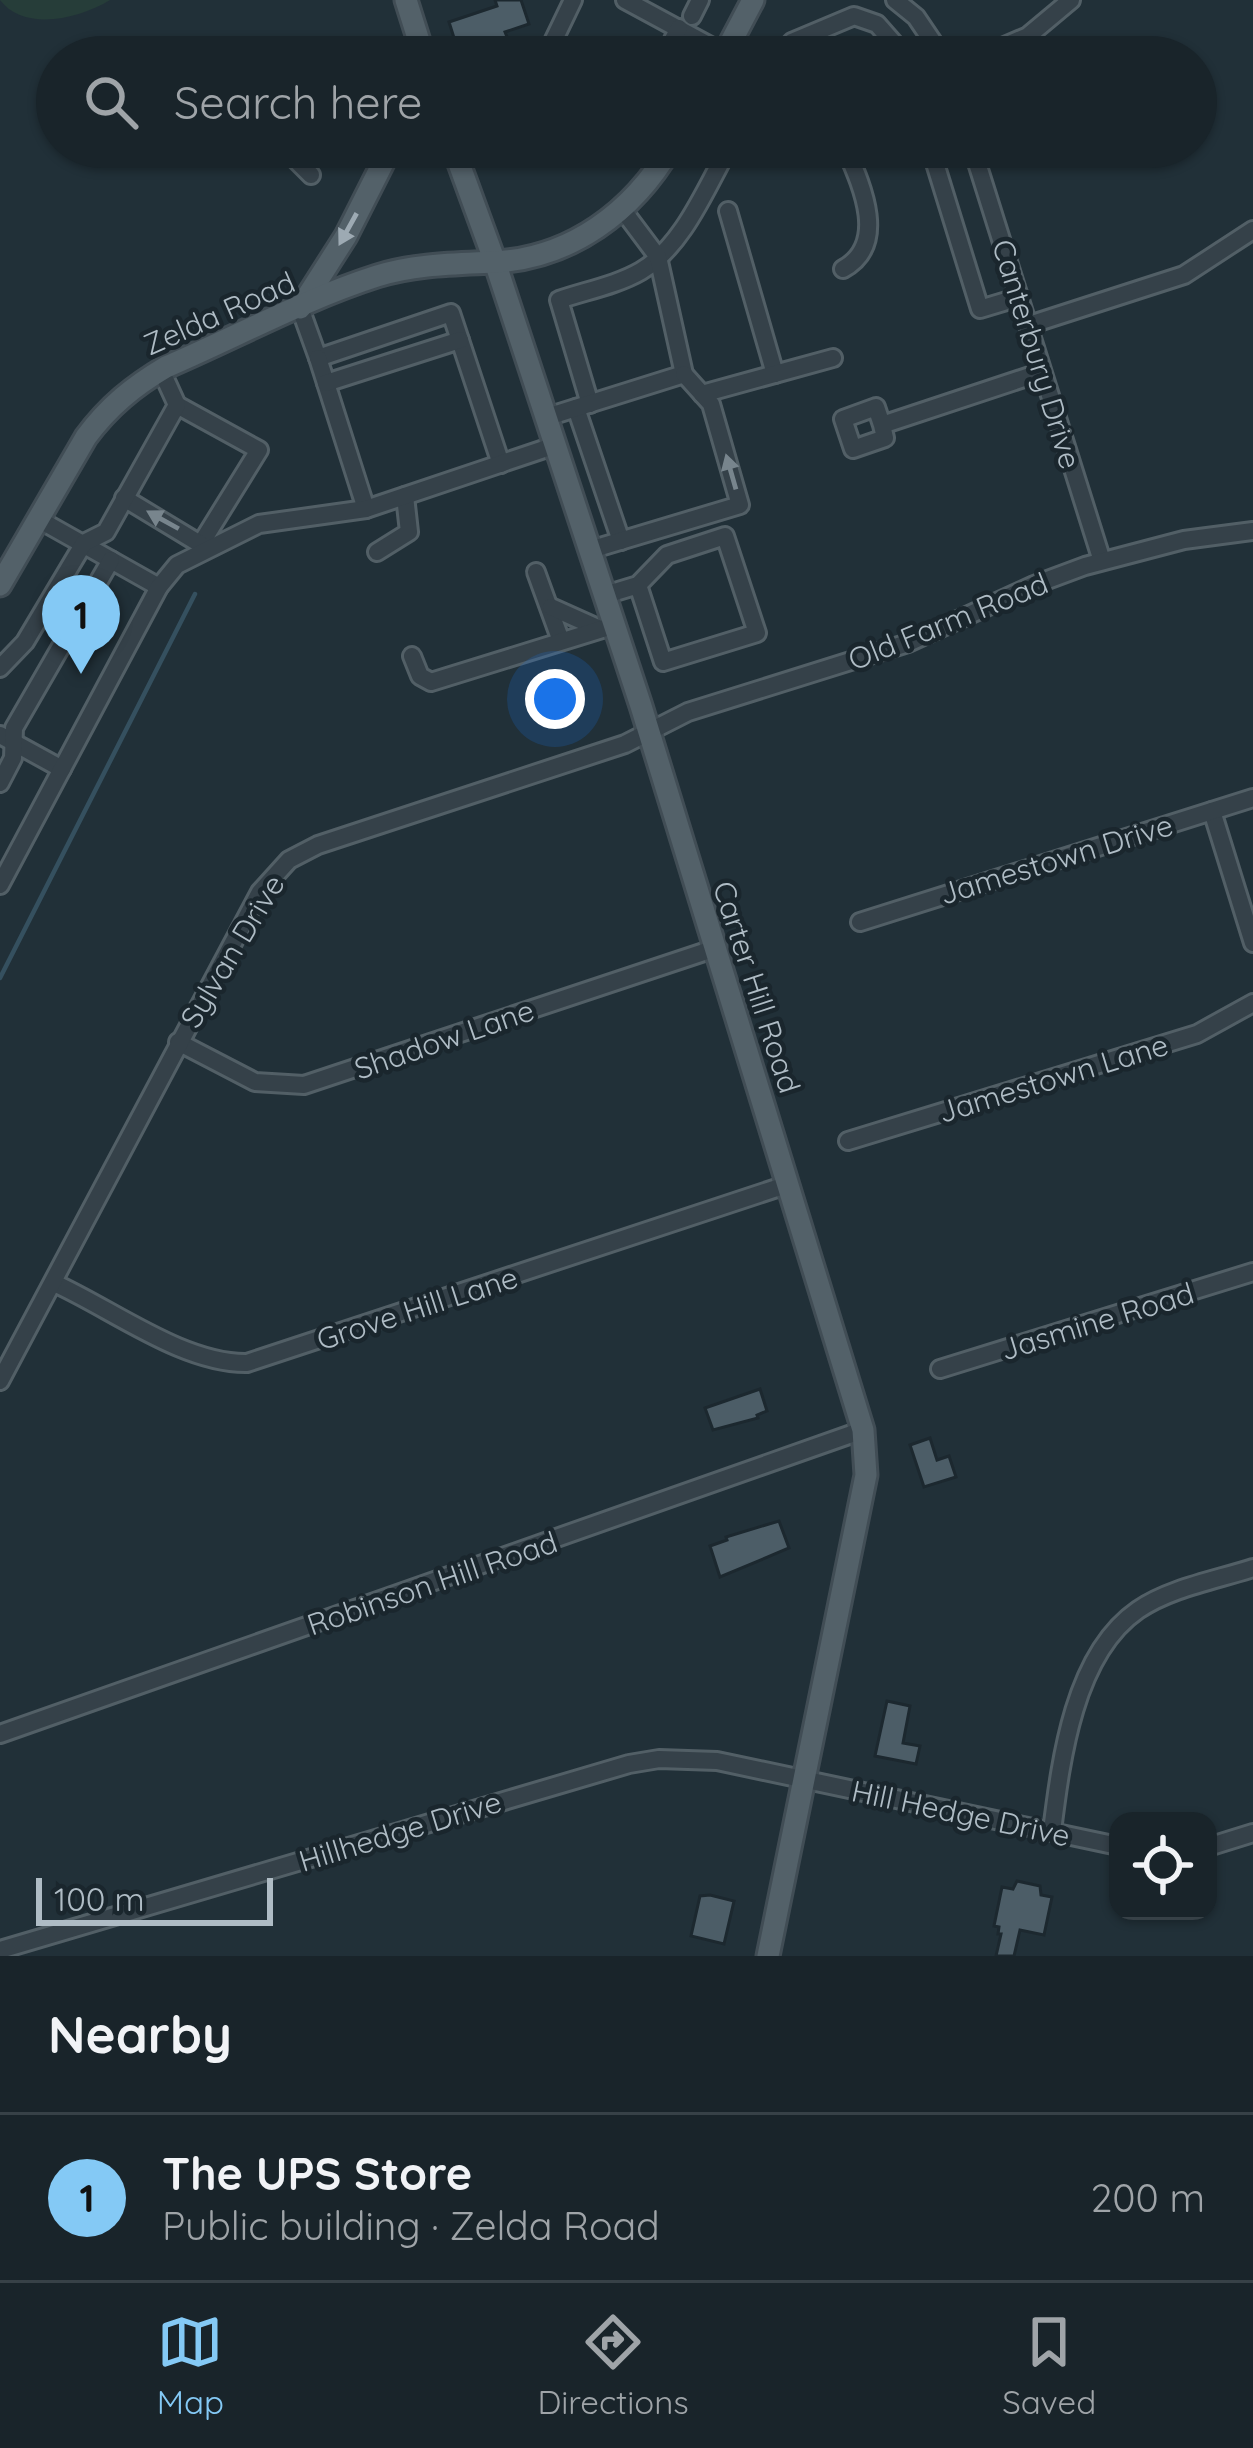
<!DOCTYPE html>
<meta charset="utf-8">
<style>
:root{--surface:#19242a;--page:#263036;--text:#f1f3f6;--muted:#9fa4a8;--line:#374147;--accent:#84c9f5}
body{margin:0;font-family:Quicksand,sans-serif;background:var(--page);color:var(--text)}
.controls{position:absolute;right:36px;bottom:36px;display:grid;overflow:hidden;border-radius:24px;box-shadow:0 3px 9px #0004}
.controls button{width:108px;height:108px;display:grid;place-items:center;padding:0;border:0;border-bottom:3px solid var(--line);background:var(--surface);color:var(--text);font:60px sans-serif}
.scale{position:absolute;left:36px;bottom:30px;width:237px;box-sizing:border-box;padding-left:12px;border:6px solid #afbcc5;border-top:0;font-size:33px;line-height:42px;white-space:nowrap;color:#afbcc5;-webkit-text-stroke:9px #1a262d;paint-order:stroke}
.you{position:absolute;left:555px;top:699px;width:42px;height:42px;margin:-30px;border:9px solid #fff;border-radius:50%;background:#1a73e8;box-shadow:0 0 0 18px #1a73e833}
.badge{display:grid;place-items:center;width:78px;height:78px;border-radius:50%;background:var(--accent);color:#111;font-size:39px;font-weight:700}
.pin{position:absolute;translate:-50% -99px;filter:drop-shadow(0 3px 6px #0008)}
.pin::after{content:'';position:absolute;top:63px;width:42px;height:36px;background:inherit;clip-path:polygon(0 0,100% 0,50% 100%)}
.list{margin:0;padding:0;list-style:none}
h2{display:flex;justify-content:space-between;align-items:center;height:156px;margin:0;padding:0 48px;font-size:51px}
h2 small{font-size:39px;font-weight:400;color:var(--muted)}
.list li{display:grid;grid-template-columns:78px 1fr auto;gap:36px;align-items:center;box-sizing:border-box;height:168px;padding:0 48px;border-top:3px solid var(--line)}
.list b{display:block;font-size:45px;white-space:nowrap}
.list p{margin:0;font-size:39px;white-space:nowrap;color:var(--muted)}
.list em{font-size:39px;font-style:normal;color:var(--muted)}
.icon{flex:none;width:66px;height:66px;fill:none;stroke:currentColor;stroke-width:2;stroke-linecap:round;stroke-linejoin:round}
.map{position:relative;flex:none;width:1253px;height:1956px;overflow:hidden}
.search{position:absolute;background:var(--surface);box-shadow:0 3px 9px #0004;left:36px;right:36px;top:36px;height:132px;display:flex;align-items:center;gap:30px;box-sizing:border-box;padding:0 42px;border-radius:66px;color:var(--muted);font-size:45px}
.sheet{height:324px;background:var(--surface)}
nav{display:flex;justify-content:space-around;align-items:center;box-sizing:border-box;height:168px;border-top:3px solid var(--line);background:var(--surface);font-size:33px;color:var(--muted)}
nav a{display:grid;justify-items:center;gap:6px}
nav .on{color:var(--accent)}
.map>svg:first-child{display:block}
.green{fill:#263d39}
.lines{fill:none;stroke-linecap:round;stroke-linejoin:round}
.stream{stroke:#35505f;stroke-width:4.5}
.building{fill:#4c5d67;stroke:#1c282f;stroke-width:3}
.minor-casing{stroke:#525f66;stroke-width:22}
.major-casing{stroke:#414d55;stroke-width:27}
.minor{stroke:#354149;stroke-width:16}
.major{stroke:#536169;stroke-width:21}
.oneway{fill:#9daab3}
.oneway2{fill:#78858d}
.labels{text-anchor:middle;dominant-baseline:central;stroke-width:9;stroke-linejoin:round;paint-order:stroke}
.street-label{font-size:30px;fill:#afbcc5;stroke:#1a262d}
</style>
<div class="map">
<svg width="1253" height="1956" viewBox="0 0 1253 1956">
<rect width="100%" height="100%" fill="#213038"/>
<!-- green -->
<path class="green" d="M0,0H110C79,19 24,32 0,0Z"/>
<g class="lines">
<!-- stream -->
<path class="stream" d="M0,978L195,594"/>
</g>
<!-- building -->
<g class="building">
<path d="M495,0H521L529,24L505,32L509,42L460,57L449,22L497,6Z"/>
<path d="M760,1389L767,1411L757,1415L758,1418L713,1430L705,1408Z"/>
<path d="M930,1438L937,1460L949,1456L956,1477L924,1487L910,1445Z"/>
<path d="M779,1521L789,1548L720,1577L710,1546L727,1540L726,1537Z"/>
<path d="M887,1701L910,1706L903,1743L920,1746L916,1764L875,1756Z"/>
<path d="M1017,1881L1040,1886L1041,1895L1052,1897L1044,1935L1020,1930L1014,1956H996L1001,1934H998L999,1927L994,1926L1002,1887L1013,1889Z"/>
<path d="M710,1895L734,1901L724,1944L691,1936L700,1896Z"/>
</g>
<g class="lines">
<defs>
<g id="minor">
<path d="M625,0L725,54"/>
<path d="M895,0L916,17L943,57"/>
<path d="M692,16L700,0"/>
<path d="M730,44L757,57"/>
<path d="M548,52L573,0"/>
<path d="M664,57L679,28"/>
<path d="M777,57L792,42L854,16L877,24L906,57"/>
<path d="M979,57L1028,36L1071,0"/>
<path d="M283,147L311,175"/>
<path d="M930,147L980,309L1020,297"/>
<path d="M972,147L1102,561"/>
<path d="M458,159L500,147"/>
<path d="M728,211L775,374"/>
<path d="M843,269C889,244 861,184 845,147"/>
<path d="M300,308L318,358L451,313L501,464"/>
<path d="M1029,325L1184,275L1253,230"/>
<path d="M318,358L366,509"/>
<path d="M326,383L460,340"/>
<path d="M702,394L833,358"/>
<path d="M590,404L559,300C585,291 617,285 641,271C683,246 706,188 729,147"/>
<path d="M177,405L259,450L202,542"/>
<path d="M576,408L621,541"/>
<path d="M547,417L684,374L658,257L622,209"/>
<path d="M882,425L876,407L843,419L853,449L885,438L882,425L1042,372"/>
<path d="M124,498L205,547"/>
<path d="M40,520L159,587"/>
<path d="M590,550L740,505L711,404L684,374"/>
<path d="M377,552L409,532L405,496"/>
<path d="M536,572L561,641"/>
<path d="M605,595L638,585L667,555L725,536L757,633L663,662L638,585"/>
<path d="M551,607L600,629"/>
<path d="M412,656L420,676L431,682L615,625"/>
<path d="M0,668L25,642L84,543L106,532L177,405L161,370"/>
<path d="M0,735L62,769"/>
<path d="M0,783L13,758L14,728L111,560"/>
<path d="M1212,811L1253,943"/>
<path d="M0,885L159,587L177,565L259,524L366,509L556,445"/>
<path d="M860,922L1253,798"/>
<path d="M178,1042L255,1082L304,1085L713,949"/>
<path d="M848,1141L1197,1034L1253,1003"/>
<path d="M54,1283C112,1309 183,1364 247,1363L786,1185"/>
<path d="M940,1369L1253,1272"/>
<path d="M0,1381L260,892L289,860L318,845L625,744L688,712L908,643L1034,585L1085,566L1184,540L1253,531"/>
<path d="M0,1734L863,1430"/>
<path d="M1052,1831C1061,1759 1074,1654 1138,1610C1170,1588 1216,1580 1253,1568"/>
<path d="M1208,1847L1253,1833"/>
<path d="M0,1950L629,1764L659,1759L717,1761L1118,1846"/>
</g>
<g id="major">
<path d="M406,0L424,57"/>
<path d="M723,57L753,0"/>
<path d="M453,147L495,262L641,706L863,1430L866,1475L768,1956"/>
<path d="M300,308L346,236L391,147"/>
<path d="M0,585L86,437C109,406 134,386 166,367C236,337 305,299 377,276C415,264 455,264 495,262C571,258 633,212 671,147"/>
</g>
</defs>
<!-- minor casing -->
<use href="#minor" class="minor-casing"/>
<!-- major casing -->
<use href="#major" class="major-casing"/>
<!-- minor -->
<use href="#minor" class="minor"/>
<!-- major -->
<use href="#major" class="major"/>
</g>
<!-- one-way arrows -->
<defs><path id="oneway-solid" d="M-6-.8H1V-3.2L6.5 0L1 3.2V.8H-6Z" transform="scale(3)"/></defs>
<use class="oneway" href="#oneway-solid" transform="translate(348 229) rotate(119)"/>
<g class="oneway2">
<use href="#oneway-solid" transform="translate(731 472) rotate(-106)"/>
<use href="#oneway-solid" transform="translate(163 520) rotate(-151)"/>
</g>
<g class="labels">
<!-- street labels -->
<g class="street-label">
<text transform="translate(219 313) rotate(-24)">Zelda Road</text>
<text transform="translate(1037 354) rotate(73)">Canterbury Drive</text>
<text transform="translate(948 621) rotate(-22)">Old Farm Road</text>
<text transform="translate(1056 859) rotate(-17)">Jamestown Drive</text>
<text transform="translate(232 951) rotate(-59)">Sylvan Drive</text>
<text transform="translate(757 987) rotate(72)">Carter Hill Road</text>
<text transform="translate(444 1039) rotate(-19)">Shadow Lane</text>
<text transform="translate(1053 1078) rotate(-17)">Jamestown Lane</text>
<text transform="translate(417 1308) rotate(-18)">Grove Hill Lane</text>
<text transform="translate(1097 1321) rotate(-17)">Jasmine Road</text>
<text transform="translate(432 1583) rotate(-19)">Robinson Hill Road</text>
<text transform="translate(961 1813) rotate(12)">Hill Hedge Drive</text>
<text transform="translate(400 1831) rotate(-17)">Hillhedge Drive</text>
</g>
</g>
</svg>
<div class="controls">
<button><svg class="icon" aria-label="locate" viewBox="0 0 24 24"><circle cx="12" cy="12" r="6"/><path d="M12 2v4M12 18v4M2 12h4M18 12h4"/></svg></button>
</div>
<div class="scale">100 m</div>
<div class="you"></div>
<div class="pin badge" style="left:81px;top:674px">1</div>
<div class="search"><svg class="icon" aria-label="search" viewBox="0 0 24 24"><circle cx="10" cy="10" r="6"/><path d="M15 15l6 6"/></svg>Search here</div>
</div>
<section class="sheet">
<h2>Nearby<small></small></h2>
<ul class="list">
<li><span class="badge">1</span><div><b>The UPS Store</b><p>Public building · Zelda Road</p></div><em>200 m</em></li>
</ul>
</section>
<nav>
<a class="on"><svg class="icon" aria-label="map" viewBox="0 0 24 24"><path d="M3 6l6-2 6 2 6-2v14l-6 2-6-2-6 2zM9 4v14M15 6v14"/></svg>Map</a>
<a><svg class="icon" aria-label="directions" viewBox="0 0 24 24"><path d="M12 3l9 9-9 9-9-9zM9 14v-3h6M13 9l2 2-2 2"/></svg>Directions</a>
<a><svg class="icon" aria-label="saved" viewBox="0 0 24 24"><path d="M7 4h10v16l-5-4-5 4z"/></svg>Saved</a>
</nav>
